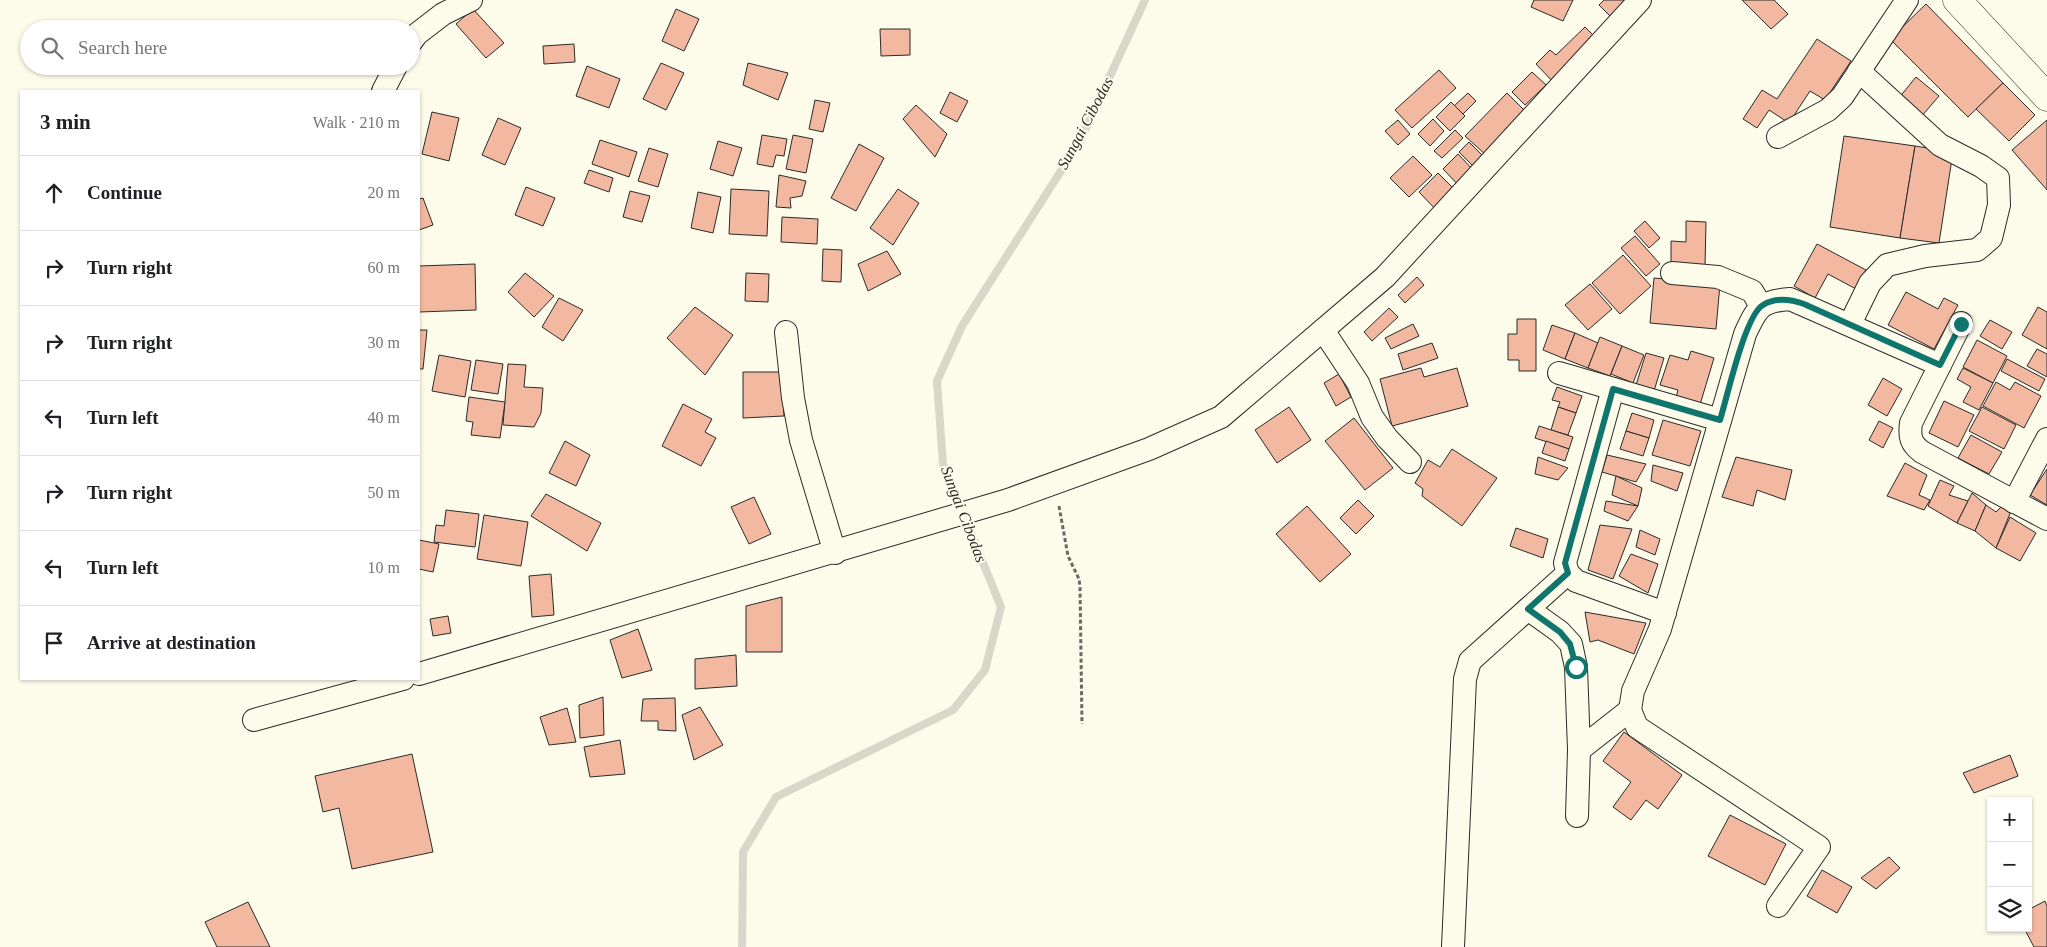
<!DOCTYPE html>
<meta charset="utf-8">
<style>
:root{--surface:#fff;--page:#f6f6f6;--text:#202124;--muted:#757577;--line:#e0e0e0}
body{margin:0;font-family:Georgia,serif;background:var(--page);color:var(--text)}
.controls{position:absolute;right:15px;bottom:15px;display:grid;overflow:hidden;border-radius:0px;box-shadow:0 1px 4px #0004}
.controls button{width:45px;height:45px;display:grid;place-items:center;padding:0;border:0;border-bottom:1px solid var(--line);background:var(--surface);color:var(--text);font:25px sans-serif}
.stop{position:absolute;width:15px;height:15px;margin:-11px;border:4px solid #0f766e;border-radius:50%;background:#fff}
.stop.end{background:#0f766e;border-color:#fff;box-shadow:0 1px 5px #0008}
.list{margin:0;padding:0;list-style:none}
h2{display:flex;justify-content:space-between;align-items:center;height:65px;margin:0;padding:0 20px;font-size:21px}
h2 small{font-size:16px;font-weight:400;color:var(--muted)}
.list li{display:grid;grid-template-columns:32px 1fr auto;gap:15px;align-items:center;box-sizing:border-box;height:75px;padding:0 20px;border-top:1px solid var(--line)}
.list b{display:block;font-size:19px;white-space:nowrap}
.list em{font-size:16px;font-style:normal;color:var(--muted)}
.icon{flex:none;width:28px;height:28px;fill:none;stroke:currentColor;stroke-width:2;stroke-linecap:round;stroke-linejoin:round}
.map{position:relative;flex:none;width:2047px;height:947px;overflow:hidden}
.search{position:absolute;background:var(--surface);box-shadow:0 1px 4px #0004;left:20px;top:20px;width:400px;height:55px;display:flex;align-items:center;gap:12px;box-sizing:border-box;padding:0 18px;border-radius:28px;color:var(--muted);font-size:19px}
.panel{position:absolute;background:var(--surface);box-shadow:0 1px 4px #0004;left:20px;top:90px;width:400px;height:590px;border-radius:0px}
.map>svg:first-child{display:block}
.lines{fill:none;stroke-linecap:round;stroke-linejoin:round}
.stream{stroke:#d8d7c9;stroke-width:8}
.building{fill:#f2b8a0;stroke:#2b2b2b}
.minor-casing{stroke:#2b2b2b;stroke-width:24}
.tertiary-casing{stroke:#2b2b2b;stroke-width:29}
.path{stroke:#6a6964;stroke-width:3;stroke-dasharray:4 2.5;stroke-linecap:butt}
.minor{stroke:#fdfbea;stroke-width:22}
.tertiary{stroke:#fdfbea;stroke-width:28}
.route{stroke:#0f766e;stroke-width:6}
.labels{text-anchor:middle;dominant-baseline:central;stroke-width:4;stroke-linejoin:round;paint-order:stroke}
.water-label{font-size:16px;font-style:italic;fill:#2b2b2b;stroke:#fdfbea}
</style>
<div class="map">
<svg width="2047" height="947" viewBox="0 0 2047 947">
<rect width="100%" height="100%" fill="#fdfbea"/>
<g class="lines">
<!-- stream -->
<path class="stream" d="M742,947L743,852L776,797L953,710L985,670L1001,607L943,464L937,381L962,326L1080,141L1145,0"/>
</g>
<!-- building -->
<g class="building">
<path d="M1534,0H1573L1563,21L1531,7Z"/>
<path d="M1604,0H1631L1616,22L1599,5Z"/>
<path d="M1742,0H1774L1788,14L1771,29Z"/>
<path d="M1926,4L2003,83L1968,117L1890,39Z"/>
<path d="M473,9L504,43L486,58L456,24Z"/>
<path d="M676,9L699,19L684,51L662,41Z"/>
<path d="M1585,27L1599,41L1555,84L1536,64L1550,50L1556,55Z"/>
<path d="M880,29H910V55L881,56Z"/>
<path d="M1817,39L1851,61L1825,100L1810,91L1789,123L1769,110L1757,128L1743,119L1762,90L1777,99Z"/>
<path d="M574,44L575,62L544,64L543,46Z"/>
<path d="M661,63L684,73L666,110L643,99Z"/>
<path d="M748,63L788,73L778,100L743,85Z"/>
<path d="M587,66L620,79L609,108L576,96Z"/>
<path d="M1439,70L1456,88L1412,128L1395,110Z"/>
<path d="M1532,72L1546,85L1525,105L1512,92Z"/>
<path d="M1916,77L1939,96L1920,118L1898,99Z"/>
<path d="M2003,83L2035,115L2009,141L1976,109Z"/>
<path d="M950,92L968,101L957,122L940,113Z"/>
<path d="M1468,93L1476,101L1463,114L1454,106Z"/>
<path d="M1507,93L1527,113L1486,155L1465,136Z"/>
<path d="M815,100L830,103L823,132L809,129Z"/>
<path d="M1451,102L1465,116L1450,131L1436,117Z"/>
<path d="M916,105L947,134L935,157L903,119Z"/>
<path d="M432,112L459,118L449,161L422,154Z"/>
<path d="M498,118L521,128L505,165L482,155Z"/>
<path d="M1433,119L1444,131L1430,146L1418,134Z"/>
<path d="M1398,120L1410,134L1398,145L1385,131Z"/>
<path d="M2047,120V190L2012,150Z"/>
<path d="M1455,130L1463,138L1442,158L1434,151Z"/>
<path d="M762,135L787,139L784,156L776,155L773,167L757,164Z"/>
<path d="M793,135L813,139L806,173L786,169Z"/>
<path d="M1844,136L1915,146L1900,238L1830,227Z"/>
<path d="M600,140L637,152L629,177L592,164Z"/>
<path d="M718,141L742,148L733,176L710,169Z"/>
<path d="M1469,142L1488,161L1477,170L1459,152Z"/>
<path d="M859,144L884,158L856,211L831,198Z"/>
<path d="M1915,146L1953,152L1939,243L1900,238Z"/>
<path d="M649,148L668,154L658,187L638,181Z"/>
<path d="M1458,154L1477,174L1462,189L1443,169Z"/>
<path d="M1413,156L1432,175L1409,197L1390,178Z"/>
<path d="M589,170L613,178L609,192L584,183Z"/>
<path d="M1438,173L1458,193L1438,212L1419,192Z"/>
<path d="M779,175L806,181L802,196L790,198L791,208L776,207Z"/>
<path d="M526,187L555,198L543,226L515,215Z"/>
<path d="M731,189L769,191L767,236L729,234Z"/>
<path d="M898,189L919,203L893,245L870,228Z"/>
<path d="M630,191L650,196L642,222L623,217Z"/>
<path d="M698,192L721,197L713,233L691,228Z"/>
<path d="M423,198L433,225L419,230V199Z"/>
<path d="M782,217L818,219L817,244L781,242Z"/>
<path d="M1645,221L1660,238L1649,248L1634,231Z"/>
<path d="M1686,221L1706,222L1705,266L1671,265V241L1686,242Z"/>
<path d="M1635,236L1660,264L1646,276L1621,248Z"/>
<path d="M1817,244L1866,270L1856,289L1828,274L1815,298L1794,286Z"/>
<path d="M823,249L842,250L841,282L822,281Z"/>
<path d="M887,251L901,274L868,291L858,264Z"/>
<path d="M1623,255L1651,286L1620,314L1592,283Z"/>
<path d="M475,264L476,310L419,312V266Z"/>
<path d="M525,273L554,296L534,317L508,292Z"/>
<path d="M746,273L769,274L768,302L745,301Z"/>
<path d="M1417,277L1424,285L1405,303L1398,295Z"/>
<path d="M1654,278L1720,284L1716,329L1650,323Z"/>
<path d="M1590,284L1612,309L1588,330L1565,305Z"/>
<path d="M1906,292L1938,309L1944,298L1958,305L1934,349L1888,325Z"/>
<path d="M559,298L583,310L563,341L542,327Z"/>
<path d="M695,307L733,335L705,375L667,338Z"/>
<path d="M2038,307L2047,312V349L2022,335Z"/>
<path d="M1389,308L1398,317L1372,341L1364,332Z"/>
<path d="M1517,319H1536V371H1519V360H1508V334H1517Z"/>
<path d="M1990,320L2012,332L2002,349L1980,336Z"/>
<path d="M1413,324L1419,336L1391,349L1385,338Z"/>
<path d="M1552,325L1575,333L1565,359L1543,350Z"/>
<path d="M419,330H427L423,369H419Z"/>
<path d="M1575,333L1598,343L1588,368L1565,359Z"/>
<path d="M1600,337L1622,346L1610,376L1588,368Z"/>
<path d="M1977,340L2007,356L1993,383L1963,367Z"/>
<path d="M1432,343L1438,358L1403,370L1398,354Z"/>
<path d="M1622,346L1644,355L1633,383L1611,374Z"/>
<path d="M2037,349L2047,354V377L2027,366Z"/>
<path d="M1691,351L1714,358L1699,408L1675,401L1678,390L1660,385L1670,355L1688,360Z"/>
<path d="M1646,353L1664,358L1654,391L1636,385Z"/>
<path d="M439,355L471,361L465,397L432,391Z"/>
<path d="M2007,359L2045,379L2039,391L2001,371Z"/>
<path d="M476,360L503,364L498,394L471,390Z"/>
<path d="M508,364L526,365L524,387L543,388L541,413L534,427L503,425Z"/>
<path d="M1421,368L1424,377L1457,368L1468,406L1392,426L1380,379Z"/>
<path d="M1963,368L1993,383L1979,410L1963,402L1971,387L1957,379Z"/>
<path d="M743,372H782L784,416L743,418Z"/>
<path d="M1339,374L1351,397L1336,406L1324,383Z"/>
<path d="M1883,378L1902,389L1887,416L1868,405Z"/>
<path d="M1996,382L2010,390L2015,382L2041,396L2024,428L1983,406Z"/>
<path d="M1557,387L1582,396L1576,413L1558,407L1560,402L1552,400Z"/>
<path d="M469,397L505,402L500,438L471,435L473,422L466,421Z"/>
<path d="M1944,401L1974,415L1958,447L1929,433Z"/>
<path d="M683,404L712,419L705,432L716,438L701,466L662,446Z"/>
<path d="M1289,407L1311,440L1277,463L1255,430Z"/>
<path d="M1558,407L1576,413L1568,435L1551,430Z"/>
<path d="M1982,407L2016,425L2004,449L1969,431Z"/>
<path d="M1632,413L1654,420L1649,438L1626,431Z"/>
<path d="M1354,418L1393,468L1365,490L1325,441Z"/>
<path d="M1663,420L1701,431L1690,466L1652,455Z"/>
<path d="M1879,421L1893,428L1883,448L1869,440Z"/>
<path d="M1539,426L1573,437L1569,449L1535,438Z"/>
<path d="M1626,431L1649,438L1643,456L1620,449Z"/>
<path d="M1971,435L2002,452L1989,474L1958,458Z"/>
<path d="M565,441L590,455L576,486L549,473Z"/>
<path d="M1546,441L1569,449L1565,461L1542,453Z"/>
<path d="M1452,449L1497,478L1462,526L1422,496L1423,489L1415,483L1428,460L1440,467Z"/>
<path d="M1607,455L1646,464L1636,482L1602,472Z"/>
<path d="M1538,457L1568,468L1558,480L1535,474Z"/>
<path d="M1736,457L1792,470L1785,500L1757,490L1753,506L1722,497Z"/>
<path d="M1905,463L1927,475L1919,495L1930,500L1924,510L1887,496Z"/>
<path d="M1653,465L1683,473L1677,491L1651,481Z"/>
<path d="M2047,469V505L2030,495Z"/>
<path d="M1616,476L1642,488L1638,506L1612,495Z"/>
<path d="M1940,480L1954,486L1949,495L1968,501L1957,523L1928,506Z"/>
<path d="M1972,493L1986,505L1975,531L1957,523Z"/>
<path d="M546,494L601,523L587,551L531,516Z"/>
<path d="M754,497L771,534L749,544L731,507Z"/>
<path d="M1358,500L1374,516L1356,534L1340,518Z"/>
<path d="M1606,501L1638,506L1628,521L1604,511Z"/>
<path d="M1986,505L1996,512L2002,506L2011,511L1996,548L1975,531Z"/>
<path d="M1307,506L1351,554L1320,582L1276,534Z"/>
<path d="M446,510L479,514L475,547L434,542L436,525L444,526Z"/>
<path d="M484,515L528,522L521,566L477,559Z"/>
<path d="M2010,517L2036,533L2020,561L1996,548Z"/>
<path d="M1600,525L1632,529L1613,579L1588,570Z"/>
<path d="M1516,528L1548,539L1543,558L1510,546Z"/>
<path d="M1640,530L1660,539L1655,555L1636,547Z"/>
<path d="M419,540L439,544L433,572L419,569Z"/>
<path d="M1631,554L1658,564L1648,593L1619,576Z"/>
<path d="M551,574L554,615L532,617L529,576Z"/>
<path d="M782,597V652H746V606Z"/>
<path d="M1585,612L1646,623L1634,654L1598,640L1590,642Z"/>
<path d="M448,616L451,633L433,636L430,619Z"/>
<path d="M638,629L652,670L622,678L610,640Z"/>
<path d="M736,655L737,686L695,689V659Z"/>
<path d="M603,697L604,735L580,738L579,705Z"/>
<path d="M675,698L676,731L658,730V721H641L643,699Z"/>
<path d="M700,707L723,745L694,760L682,715Z"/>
<path d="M567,708L576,742L549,745L540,717Z"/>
<path d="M1624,732L1682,775L1658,809L1646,800L1631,820L1613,807L1631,782L1603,761Z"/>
<path d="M620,740L625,774L590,777L584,747Z"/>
<path d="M412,754L433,852L352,869L339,808L323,812L315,776Z"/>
<path d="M2010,755L2018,776L1974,793L1963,773Z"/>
<path d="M1730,815L1786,844L1765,885L1708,856Z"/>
<path d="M1889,857L1900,868L1876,889L1861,878Z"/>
<path d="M1822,870L1852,887L1837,913L1807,896Z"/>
<path d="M2045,901L2047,906V947H2034L2024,928H2028V910Z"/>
<path d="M248,902L270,947H217L205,922Z"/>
</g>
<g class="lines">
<defs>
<g id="minor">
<path d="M411,42L417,34L443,14L471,0"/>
<path d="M383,91L396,66"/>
<path d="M1778,137L1828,110L1842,97L1907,0"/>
<path d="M1672,273L1718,277L1752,291L1761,306"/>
<path d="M1961,323L1911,423C1909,437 1911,444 1922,452L2047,519"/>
<path d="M1850,324L1870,283L1887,265L1925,256L1977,250L1991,238L1999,205L1998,178L1981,166L1940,145L1859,71"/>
<path d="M1323,330L1358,383L1372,417L1387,438L1410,462"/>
<path d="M786,332L793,398L801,440L835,553"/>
<path d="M1559,373L1720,420"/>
<path d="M1613,389L1565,563L1568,573L1576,581L1665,613"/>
<path d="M2014,502L2047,439"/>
<path d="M1528,609L1560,632L1571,644L1576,667L1579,750L1577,816"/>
<path d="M419,674L1008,500L1149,449L1221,417L1385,277L1640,0"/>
<path d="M254,720L403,679"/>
<path d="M1579,750L1630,710"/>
<path d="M1778,906L1819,847L1637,727L1630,710L1633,691L1660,629L1745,334C1757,308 1760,301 1790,299L1940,365"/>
<path d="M1453,947L1465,679L1470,661L1568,573"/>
</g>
<path id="tertiary" d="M1957,0L2047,97"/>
</defs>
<!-- minor casing -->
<use href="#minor" class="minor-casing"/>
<!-- tertiary casing -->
<use href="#tertiary" class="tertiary-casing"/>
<!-- path -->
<path class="path" d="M1059,506L1068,556L1079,579L1080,587L1082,724"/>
<!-- minor -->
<use href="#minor" class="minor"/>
<!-- tertiary -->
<use href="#tertiary" class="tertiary"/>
</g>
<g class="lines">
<!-- route -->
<path class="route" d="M1576,667L1570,644L1560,632L1528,609L1568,573L1565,563L1613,389L1720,420C1727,398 1745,315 1763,305C1776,297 1790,299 1804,304L1940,365L1961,324"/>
</g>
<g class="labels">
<!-- water labels -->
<g class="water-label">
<text transform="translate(1085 123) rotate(-62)">Sungai Cibodas</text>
<text transform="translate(964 514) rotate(69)">Sungai Cibodas</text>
</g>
</g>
</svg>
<div class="controls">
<button>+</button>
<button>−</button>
<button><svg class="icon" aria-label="layers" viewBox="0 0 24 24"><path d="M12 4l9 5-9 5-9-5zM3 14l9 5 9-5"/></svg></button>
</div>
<div class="stop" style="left:1576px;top:667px"></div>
<div class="stop end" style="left:1961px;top:324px"></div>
<div class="search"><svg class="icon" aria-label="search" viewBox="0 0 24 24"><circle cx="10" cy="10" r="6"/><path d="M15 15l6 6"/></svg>Search here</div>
<section class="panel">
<h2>3 min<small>Walk · 210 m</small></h2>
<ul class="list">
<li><svg class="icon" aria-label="ahead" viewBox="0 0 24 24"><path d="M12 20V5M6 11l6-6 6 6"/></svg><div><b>Continue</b></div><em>20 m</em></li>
<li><svg class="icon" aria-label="right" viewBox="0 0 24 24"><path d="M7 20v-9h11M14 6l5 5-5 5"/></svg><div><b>Turn right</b></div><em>60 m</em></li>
<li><svg class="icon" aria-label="right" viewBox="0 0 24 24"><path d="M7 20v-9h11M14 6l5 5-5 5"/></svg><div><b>Turn right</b></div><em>30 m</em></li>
<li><svg class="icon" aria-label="left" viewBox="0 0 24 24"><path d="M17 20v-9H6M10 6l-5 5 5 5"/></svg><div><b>Turn left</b></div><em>40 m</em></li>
<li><svg class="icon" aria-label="right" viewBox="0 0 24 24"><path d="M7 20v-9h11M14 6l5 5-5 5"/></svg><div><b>Turn right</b></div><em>50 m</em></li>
<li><svg class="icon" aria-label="left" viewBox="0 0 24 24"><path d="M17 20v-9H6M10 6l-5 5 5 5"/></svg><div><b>Turn left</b></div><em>10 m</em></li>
<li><svg class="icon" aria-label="arrive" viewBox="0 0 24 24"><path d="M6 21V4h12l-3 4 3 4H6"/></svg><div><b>Arrive at destination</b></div></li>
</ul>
</section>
</div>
